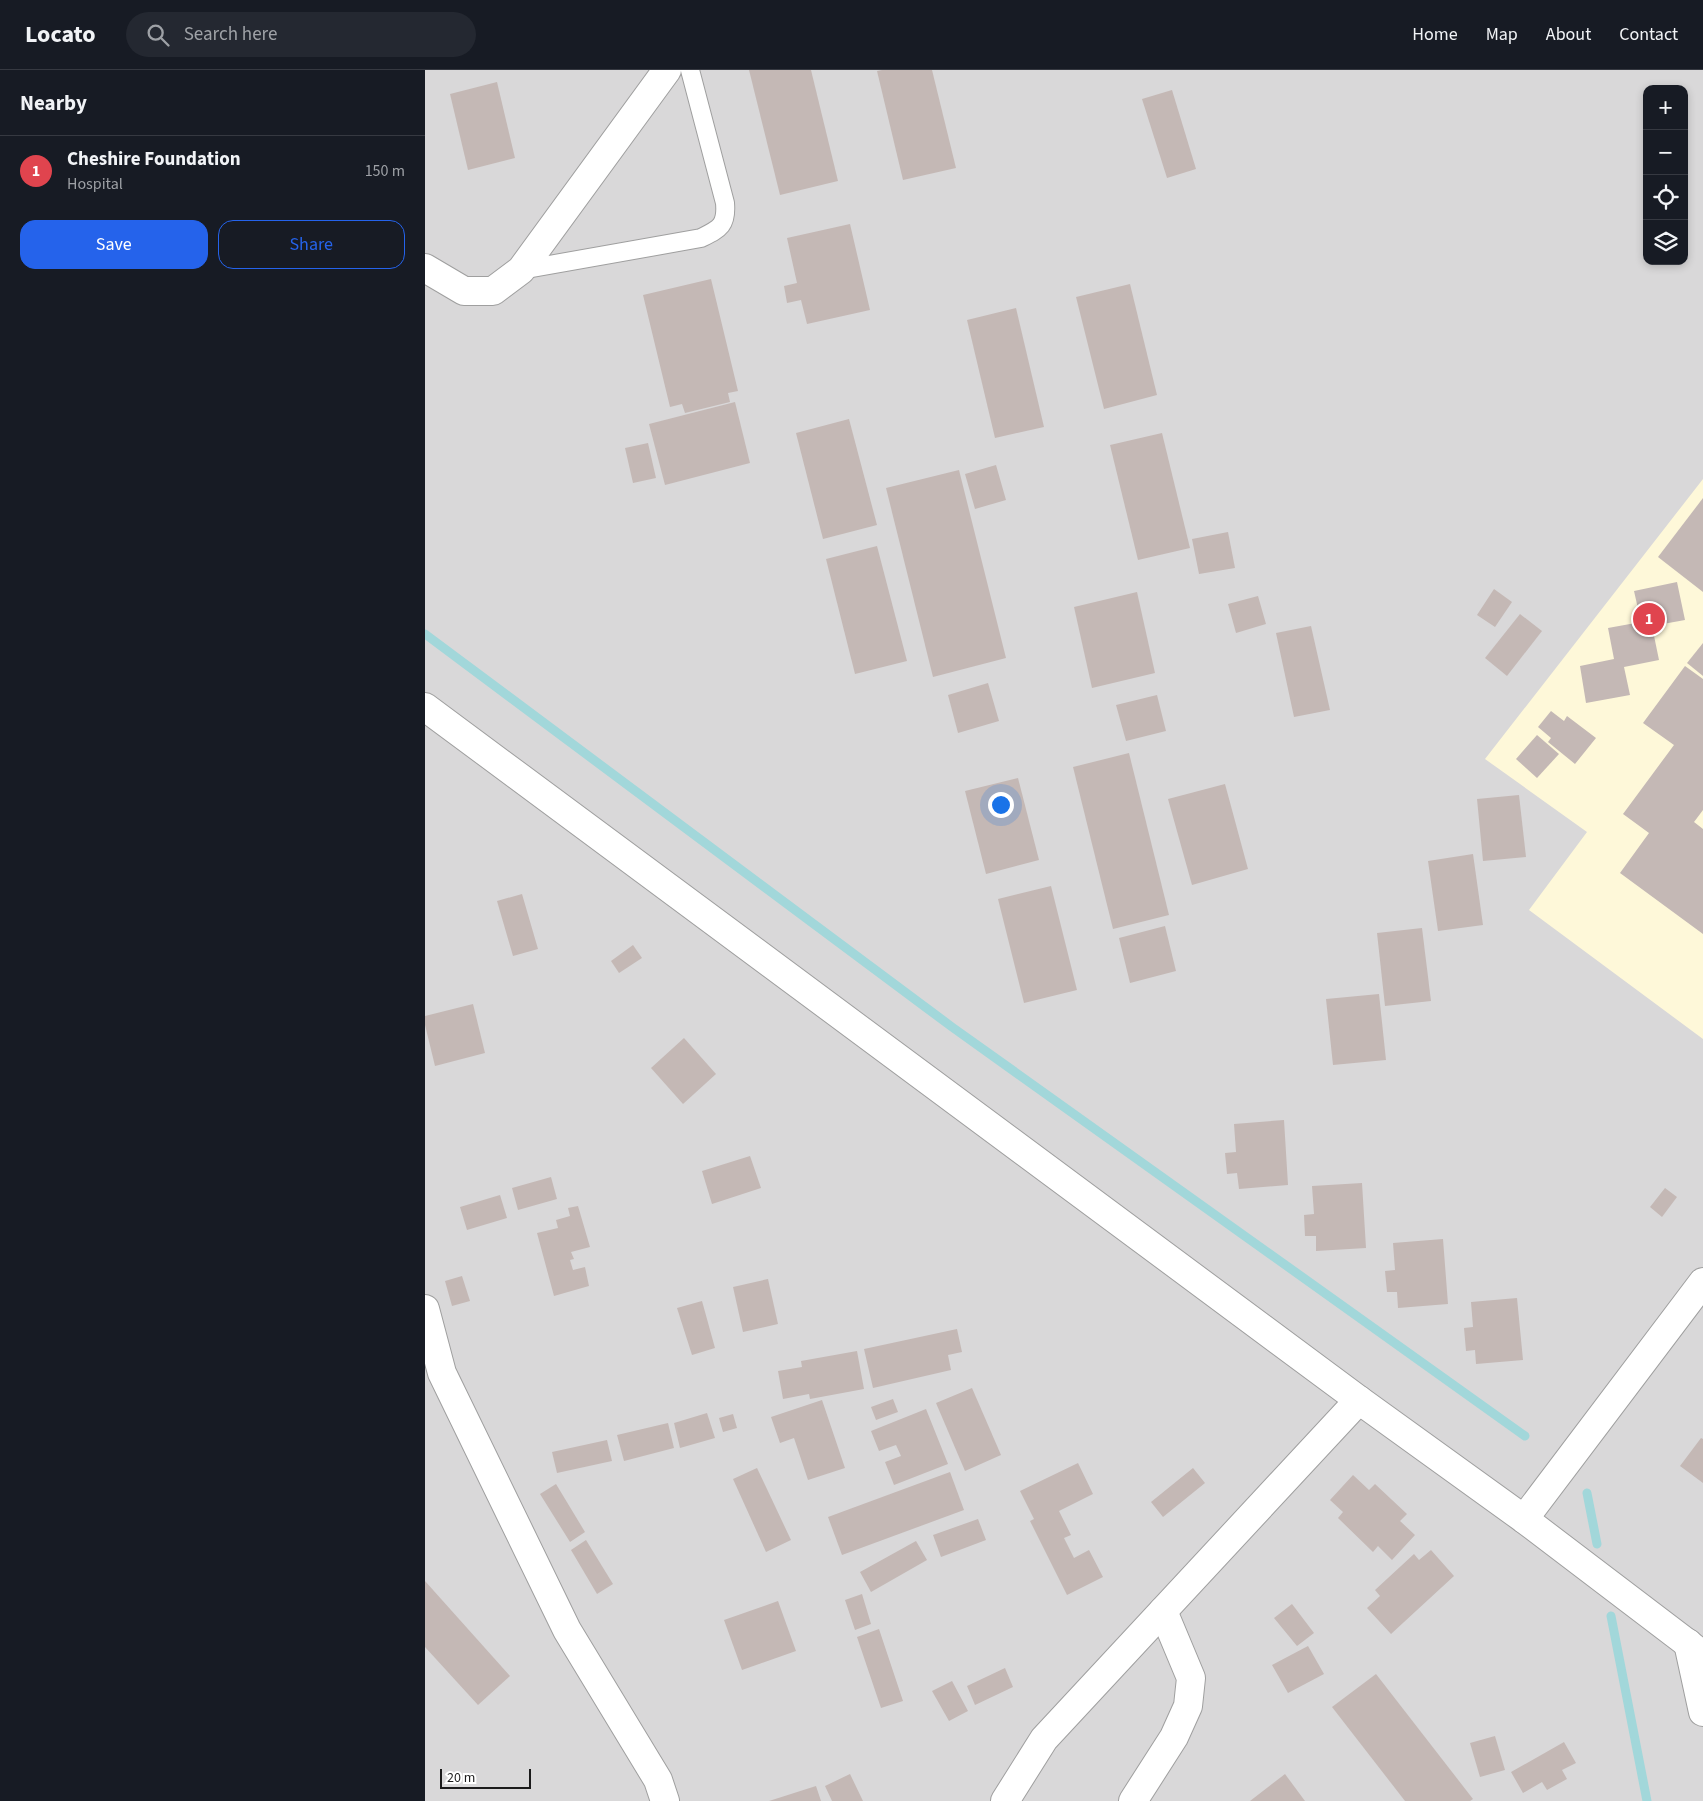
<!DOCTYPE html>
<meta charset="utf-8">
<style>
:root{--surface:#171b24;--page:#242831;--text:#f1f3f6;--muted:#9ea1a6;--line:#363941;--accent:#2563eb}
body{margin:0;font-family:"Source Sans 3",sans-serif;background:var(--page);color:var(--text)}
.controls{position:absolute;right:15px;top:15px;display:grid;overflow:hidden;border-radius:10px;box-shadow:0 2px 8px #0003}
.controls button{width:45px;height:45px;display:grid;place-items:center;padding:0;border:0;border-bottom:1px solid var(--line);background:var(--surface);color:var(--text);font:25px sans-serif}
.scale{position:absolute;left:15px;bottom:12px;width:91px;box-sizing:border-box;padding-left:5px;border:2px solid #1b1b1b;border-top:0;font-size:14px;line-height:18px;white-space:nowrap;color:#1b1b1b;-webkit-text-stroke:4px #fff;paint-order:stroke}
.you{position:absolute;left:575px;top:734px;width:18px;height:18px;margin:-12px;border:4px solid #fff;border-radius:50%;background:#1a73e8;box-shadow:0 0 0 8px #1a73e833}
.badge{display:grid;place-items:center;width:32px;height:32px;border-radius:50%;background:var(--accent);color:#fff;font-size:16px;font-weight:700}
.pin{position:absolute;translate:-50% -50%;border:2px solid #fff;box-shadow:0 1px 5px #0006}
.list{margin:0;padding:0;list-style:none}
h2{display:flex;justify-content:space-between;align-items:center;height:65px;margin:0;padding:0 20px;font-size:21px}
h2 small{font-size:16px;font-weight:400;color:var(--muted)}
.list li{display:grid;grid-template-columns:32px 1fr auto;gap:15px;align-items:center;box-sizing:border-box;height:70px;padding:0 20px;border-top:1px solid var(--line)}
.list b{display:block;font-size:19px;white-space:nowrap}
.list p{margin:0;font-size:16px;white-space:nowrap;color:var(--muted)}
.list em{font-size:16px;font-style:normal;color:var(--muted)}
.actions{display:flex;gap:10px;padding:15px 20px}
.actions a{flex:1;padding:11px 0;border:1px solid var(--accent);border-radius:15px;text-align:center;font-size:18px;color:var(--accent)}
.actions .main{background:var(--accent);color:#fff}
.icon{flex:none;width:28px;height:28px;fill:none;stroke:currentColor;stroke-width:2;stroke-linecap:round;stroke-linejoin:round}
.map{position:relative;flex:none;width:1278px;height:1731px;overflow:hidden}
header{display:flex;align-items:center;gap:30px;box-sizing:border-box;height:70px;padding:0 25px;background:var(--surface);border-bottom:1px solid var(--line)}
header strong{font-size:24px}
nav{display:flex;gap:28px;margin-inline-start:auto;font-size:18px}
.search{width:350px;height:45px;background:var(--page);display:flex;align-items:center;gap:12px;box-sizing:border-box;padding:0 18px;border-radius:28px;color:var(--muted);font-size:19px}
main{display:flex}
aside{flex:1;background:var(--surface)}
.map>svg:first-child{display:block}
.residential{fill:#d9d8d9;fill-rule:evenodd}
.education{fill:#fef8d9}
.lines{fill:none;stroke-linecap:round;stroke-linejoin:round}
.stream{stroke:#a2d7da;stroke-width:9}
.building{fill:#c4b8b5}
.lane-casing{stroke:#9f9f9f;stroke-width:20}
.street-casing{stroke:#9f9f9f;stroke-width:30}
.lane{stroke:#fff;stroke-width:18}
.street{stroke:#fff;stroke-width:28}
</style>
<header>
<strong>Locato</strong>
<div class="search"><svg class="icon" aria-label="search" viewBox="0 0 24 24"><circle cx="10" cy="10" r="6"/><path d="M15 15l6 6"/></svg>Search here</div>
<nav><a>Home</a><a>Map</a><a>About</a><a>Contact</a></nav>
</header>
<main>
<aside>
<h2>Nearby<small></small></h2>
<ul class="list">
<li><span class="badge" style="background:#e0444e">1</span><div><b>Cheshire Foundation</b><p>Hospital</p></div><em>150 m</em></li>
</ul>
<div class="actions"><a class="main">Save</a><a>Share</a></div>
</aside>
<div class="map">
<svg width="1278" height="1731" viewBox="0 0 1278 1731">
<rect width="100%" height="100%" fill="#ede7e1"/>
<!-- residential -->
<path class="residential" d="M0,0H1278V1731H0ZM1222,19H1259V191H1222Z"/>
<!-- education -->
<path class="education" d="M1278,409V969L1104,840L1162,762L1060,689Z"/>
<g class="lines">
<!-- stream -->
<g class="stream">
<path d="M0,564L527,957L1100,1366"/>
<path d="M1162,1423L1172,1474"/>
<path d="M1186,1546L1222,1731"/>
</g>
</g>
<!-- building -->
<g class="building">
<path d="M324,0H386L413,111L355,125Z"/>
<path d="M457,0H507L531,98L478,110L452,1Z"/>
<path d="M72,12L90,88L43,100L25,24Z"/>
<path d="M747,20L771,99L742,108L717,29Z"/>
<path d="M425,154L445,240L382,254L376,230L362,233L359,216L372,213L362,168Z"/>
<path d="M286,209L313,321L303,323L305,332L260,343L257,334L245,337L218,225Z"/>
<path d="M705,214L732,325L679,339L651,227Z"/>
<path d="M591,238L619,357L570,368L542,250Z"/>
<path d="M310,332L325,393L240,415L224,354Z"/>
<path d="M424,349L452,455L398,469L371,363Z"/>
<path d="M737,363L765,478L713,490L685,375Z"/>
<path d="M223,373L231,408L208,413L200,378Z"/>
<path d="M571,395L581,430L550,439L540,404Z"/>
<path d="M534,400L581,588L508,607L461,418Z"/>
<path d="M1278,428V522L1233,487Z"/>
<path d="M803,462L810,498L774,504L767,469Z"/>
<path d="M452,476L482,591L430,604L401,489Z"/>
<path d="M1252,512L1260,550L1227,556L1234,590L1199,597L1205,625L1161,633L1155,596L1189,589L1183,558L1216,552L1209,521Z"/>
<path d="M1069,519L1087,532L1070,557L1052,545Z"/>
<path d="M712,522L730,603L667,618L649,537Z"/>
<path d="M833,526L841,554L811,563L803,534Z"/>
<path d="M1095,544L1117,561L1082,606L1060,588Z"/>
<path d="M886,556L905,640L869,647L851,563Z"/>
<path d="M1278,573V606L1262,593Z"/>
<path d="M1260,596L1278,609V740L1269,752L1278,759V864L1195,803L1224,763L1198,744L1249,675L1218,653Z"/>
<path d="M563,613L574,651L533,663L523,625Z"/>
<path d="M732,625L741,661L701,671L691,635Z"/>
<path d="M1126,641L1139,651L1142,646L1171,668L1150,694L1123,672L1126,668L1113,657Z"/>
<path d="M1112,665L1134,684L1112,708L1091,689Z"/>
<path d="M704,683L744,845L688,859L648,697Z"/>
<path d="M593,708L614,790L561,804L540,721Z"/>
<path d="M800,714L823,799L767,815L743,729Z"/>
<path d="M1094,725L1101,787L1058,791L1052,729Z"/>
<path d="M1048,784L1058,855L1013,861L1003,791Z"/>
<path d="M626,816L652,920L599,933L573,829Z"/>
<path d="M97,824L113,879L88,886L72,831Z"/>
<path d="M740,856L751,901L705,913L694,868Z"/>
<path d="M997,858L1006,931L960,936L952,863Z"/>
<path d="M208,875L217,888L194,903L186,891Z"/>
<path d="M954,924L961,990L908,995L901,929Z"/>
<path d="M48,934L60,983L10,996L0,955V946Z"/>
<path d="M259,968L291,1004L258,1034L226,998Z"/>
<path d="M859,1050L863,1115L814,1119L812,1103L802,1104L800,1083L811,1082L809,1054Z"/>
<path d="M325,1086L336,1118L287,1134L277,1101Z"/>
<path d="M126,1107L132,1129L93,1140L87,1118Z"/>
<path d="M937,1113L941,1178L891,1181V1166H880L879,1145L889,1144L887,1116Z"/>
<path d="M1240,1118L1252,1127L1237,1147L1225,1137Z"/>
<path d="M75,1125L82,1148L42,1160L35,1137Z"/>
<path d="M153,1136L165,1177L146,1182L149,1189L145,1190L148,1200L160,1197L164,1216L129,1226L112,1163L133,1158L131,1150L145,1146L143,1138Z"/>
<path d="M1018,1169L1023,1234L973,1238L972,1222H962L960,1201L970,1200L968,1173Z"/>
<path d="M37,1206L45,1231L27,1236L20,1211Z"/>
<path d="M343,1209L353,1254L318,1262L308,1217Z"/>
<path d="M1092,1228L1098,1290L1051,1294L1050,1280L1041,1281L1039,1258L1048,1257L1046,1232Z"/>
<path d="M277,1231L290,1278L267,1285L252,1238Z"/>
<path d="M532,1259L537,1282L523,1285L526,1300L448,1318L439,1279Z"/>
<path d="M432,1281L439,1319L385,1329L384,1324L358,1329L353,1301L377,1297L376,1291Z"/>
<path d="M547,1318L576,1385L540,1401L511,1333Z"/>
<path d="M468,1329L473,1342L451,1350L446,1337Z"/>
<path d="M397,1330L420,1398L383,1410L369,1368L355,1373L346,1347Z"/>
<path d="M501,1339L523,1394L469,1415L460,1392L476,1386L471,1375L454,1381L446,1361Z"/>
<path d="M282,1343L290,1368L255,1378L249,1353Z"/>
<path d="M308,1344L312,1358L298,1362L294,1348Z"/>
<path d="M243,1353L249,1378L199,1391L192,1365Z"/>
<path d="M1276,1368L1278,1369V1413L1255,1396Z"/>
<path d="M182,1370L187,1391L132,1403L127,1382Z"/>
<path d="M653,1393L668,1424L634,1441L646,1465L639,1468L649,1488L664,1480L678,1507L642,1525L605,1451L609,1449L595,1421Z"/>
<path d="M332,1398L366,1470L341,1482L308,1409Z"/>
<path d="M768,1398L780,1413L738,1447L726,1432Z"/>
<path d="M525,1402L539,1440L417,1485L403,1447Z"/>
<path d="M928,1405L944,1420L950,1414L982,1444L975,1451L990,1465L967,1490L953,1476L948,1482L913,1448L918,1442L905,1430Z"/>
<path d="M131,1414L160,1462L145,1472L115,1424Z"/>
<path d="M553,1449L561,1470L516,1487L508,1465Z"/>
<path d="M161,1470L188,1514L172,1524L146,1480Z"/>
<path d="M491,1471L502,1490L446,1522L435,1502Z"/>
<path d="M1006,1480L1029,1506L966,1564L942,1538L955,1526L950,1520L989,1484L994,1490Z"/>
<path d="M0,1511L85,1606L53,1635L0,1577Z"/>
<path d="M437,1524L446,1554L430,1560L420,1530Z"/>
<path d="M353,1531L371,1581L317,1600L299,1550Z"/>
<path d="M867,1534L889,1563L872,1576L849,1548Z"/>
<path d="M454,1559L478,1631L456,1638L432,1567Z"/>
<path d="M883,1576L899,1604L863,1623L847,1595Z"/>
<path d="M580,1598L588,1617L550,1635L542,1616Z"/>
<path d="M951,1604L1048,1729L1045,1731H980L907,1637Z"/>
<path d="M527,1611L543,1641L524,1651L507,1621Z"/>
<path d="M1070,1666L1080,1700L1055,1707L1045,1673Z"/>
<path d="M1139,1672L1151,1693L1137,1700L1142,1709L1122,1720L1117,1712L1098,1723L1086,1702Z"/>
<path d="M425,1704L438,1731H407L400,1716Z"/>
<path d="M860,1704L880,1731H825Z"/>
<path d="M391,1716L396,1731H344Z"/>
</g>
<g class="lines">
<defs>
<path id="lane" d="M96,200L276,168C294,159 302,156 300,133L265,0"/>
<g id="street">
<path d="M0,198L39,221H68L96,200L242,0"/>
<path d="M0,637L934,1330L1099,1449L1278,1585"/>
<path d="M0,1239L17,1303L142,1560L233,1710L240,1731"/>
<path d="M1099,1449L1278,1212"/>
<path d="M1263,1573L1278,1642"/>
<path d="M580,1731L619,1669L934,1330"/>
<path d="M708,1731L749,1667L763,1636L766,1608L738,1541"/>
</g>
</defs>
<!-- lane casing -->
<use href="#lane" class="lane-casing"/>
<!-- street casing -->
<use href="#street" class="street-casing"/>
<!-- lane -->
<use href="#lane" class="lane"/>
<!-- street -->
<use href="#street" class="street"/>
</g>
</svg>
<div class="controls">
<button>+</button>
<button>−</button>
<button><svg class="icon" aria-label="locate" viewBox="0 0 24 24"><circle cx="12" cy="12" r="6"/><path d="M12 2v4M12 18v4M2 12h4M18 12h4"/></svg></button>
<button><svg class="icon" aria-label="layers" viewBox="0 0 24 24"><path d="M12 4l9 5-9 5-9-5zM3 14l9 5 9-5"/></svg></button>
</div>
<div class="scale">20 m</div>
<div class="you"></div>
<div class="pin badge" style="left:1224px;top:549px;background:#e0444e">1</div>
</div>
</main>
